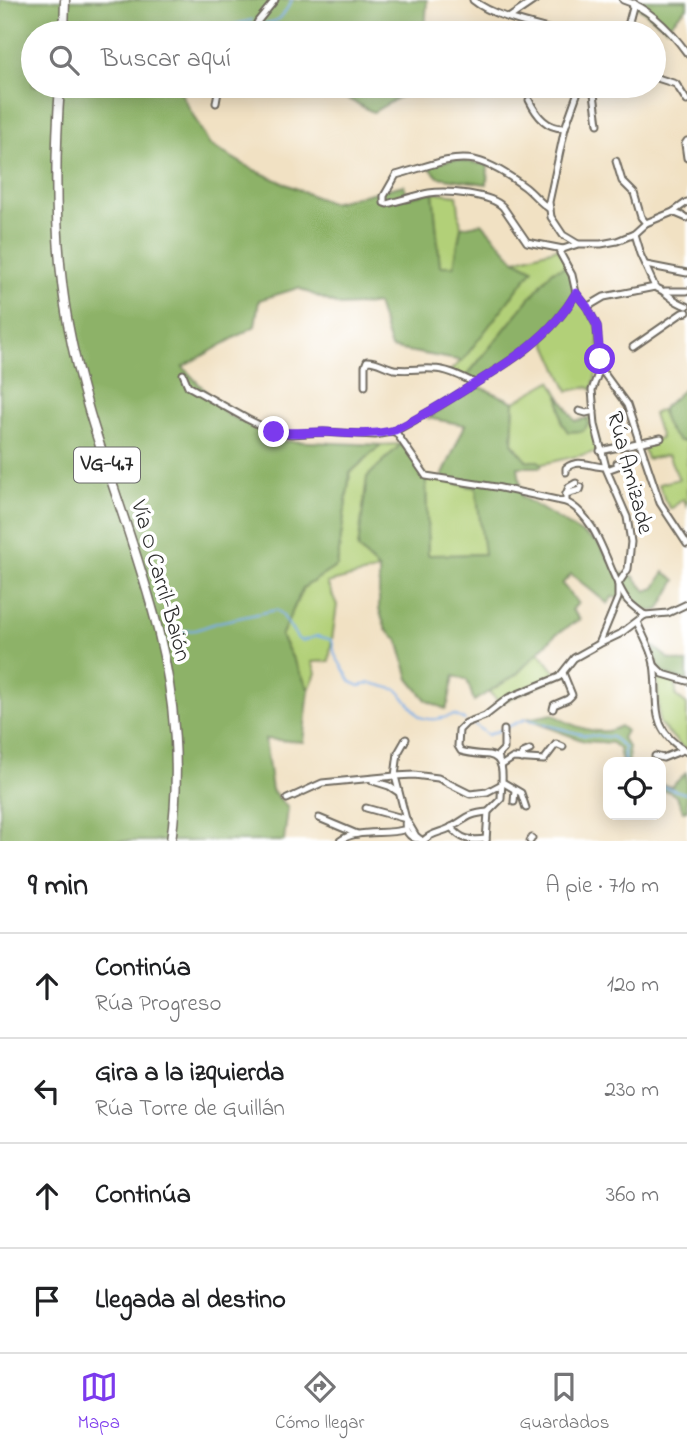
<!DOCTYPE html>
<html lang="es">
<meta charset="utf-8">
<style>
:root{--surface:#fff;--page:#f2f2f2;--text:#202124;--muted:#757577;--line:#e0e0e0;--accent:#7c3aed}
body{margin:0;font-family:"Indie Flower",sans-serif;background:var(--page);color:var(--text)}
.controls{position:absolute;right:21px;bottom:21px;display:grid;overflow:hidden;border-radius:14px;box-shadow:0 4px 18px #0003}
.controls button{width:63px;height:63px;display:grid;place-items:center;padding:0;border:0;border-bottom:2px solid var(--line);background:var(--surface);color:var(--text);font:35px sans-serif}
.stop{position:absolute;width:21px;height:21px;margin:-16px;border:5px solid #7c3aed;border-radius:50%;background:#fff}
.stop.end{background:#7c3aed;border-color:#fff;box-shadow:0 2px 7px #0008}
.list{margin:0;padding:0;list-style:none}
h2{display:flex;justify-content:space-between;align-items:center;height:91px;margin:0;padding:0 28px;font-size:30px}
h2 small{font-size:23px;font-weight:400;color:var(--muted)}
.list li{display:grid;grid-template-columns:46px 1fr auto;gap:21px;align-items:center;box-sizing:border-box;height:105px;padding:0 28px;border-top:2px solid var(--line)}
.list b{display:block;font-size:26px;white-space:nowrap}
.list p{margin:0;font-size:23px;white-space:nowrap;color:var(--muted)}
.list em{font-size:23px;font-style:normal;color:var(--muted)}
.icon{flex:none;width:38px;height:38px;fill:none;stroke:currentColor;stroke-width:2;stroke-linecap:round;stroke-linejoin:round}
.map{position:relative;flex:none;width:687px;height:841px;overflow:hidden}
.search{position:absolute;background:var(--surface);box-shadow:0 4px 18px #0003;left:21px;right:21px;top:21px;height:77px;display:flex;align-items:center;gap:18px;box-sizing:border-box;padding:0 24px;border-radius:38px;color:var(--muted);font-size:26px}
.sheet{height:511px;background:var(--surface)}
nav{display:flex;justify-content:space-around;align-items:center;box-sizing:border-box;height:98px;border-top:2px solid var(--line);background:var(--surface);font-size:19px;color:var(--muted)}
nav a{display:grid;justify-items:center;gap:4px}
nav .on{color:var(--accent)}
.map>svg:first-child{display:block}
.green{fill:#b2d078;stroke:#6e7e52;stroke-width:2}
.forest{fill:#8db268;stroke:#5c6e4a;stroke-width:2}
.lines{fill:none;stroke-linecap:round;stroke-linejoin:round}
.stream{stroke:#7baee7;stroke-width:2}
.minor-casing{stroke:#706b60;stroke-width:9}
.highway-casing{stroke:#706b60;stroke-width:11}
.minor{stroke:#fff;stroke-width:5}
.highway{stroke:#fff;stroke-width:8}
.route{stroke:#7c3aed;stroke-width:9}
.labels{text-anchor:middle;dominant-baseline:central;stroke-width:7;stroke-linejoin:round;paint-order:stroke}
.shield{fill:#fff;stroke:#6b6b6b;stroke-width:2}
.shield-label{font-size:21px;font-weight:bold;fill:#2b2b2b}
.street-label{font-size:23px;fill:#2b2b2b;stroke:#fff}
</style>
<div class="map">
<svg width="687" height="841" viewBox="0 0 687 841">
<rect width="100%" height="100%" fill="#fff"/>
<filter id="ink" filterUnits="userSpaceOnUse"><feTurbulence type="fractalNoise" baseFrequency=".0143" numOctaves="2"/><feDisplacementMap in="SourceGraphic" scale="14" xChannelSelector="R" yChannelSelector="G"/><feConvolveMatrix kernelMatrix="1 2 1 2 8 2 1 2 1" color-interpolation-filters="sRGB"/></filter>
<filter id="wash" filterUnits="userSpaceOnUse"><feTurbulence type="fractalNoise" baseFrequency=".00686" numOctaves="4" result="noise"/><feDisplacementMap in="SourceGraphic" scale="28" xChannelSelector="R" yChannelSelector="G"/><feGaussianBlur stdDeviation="1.57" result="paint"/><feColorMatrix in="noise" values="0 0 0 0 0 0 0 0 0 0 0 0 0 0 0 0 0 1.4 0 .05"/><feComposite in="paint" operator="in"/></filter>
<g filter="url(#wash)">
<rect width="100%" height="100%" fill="#f1e1c3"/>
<!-- green -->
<g class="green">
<path d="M433,192L457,195L461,227L454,267L440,266Z"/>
<path d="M558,248L567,266L552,271L465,378L449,372L462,360L532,269L515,260Z"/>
<path d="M576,293L597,326L600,359L592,390L588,387L568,391L543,336Z"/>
<path d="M551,381L559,395L562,423L588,424L587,418L594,416L600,451L542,464L538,461H527L512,442L514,402Z"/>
<path d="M662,409L663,418L679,441H687V506L683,499L671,509L665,501L659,484L679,479L668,455L647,459L642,443L661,438L653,414Z"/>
<path d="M401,444L358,548L379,570L327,583L337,605L329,661L312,662L316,673L309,690L281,636L303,588L337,566L350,473L381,445Z"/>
<path d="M426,476L476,488L485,554L428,556Z"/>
<path d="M538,650L559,677L500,703L489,692L517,674Z"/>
<path d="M657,667L676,678V696L687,705V752L659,723Z"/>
</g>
<!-- forest -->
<g class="forest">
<path d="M0,0H427L425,33H215L207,29L199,33H33V86H177L209,144L252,169L313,196L331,203L404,185L408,197L433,192L440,266H454L461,227L482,223L515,260L533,269L462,361L391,348L377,304L340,306L298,288L259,300L255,326L183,367L228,415L285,441L381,445L350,473L337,566L303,588L281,636L309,690L303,742L265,739L272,790L288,808L284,841H0Z"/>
<path d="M635,0H687V7L666,28L634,4Z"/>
<path d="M323,86H412L410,91L373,112Z"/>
<path d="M453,159L488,165L487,184L438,177L428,166Z"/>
<path d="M567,266L576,293L543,336L475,383L465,378L552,271Z"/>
<path d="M478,386L514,402L512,443L527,461H538L542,464L541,467H518L522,497L598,543L617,572L633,576L646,591L655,588L664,572L676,580L659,610L645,612L630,599L612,597L608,604L571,574L562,584L578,603L572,610L580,619L555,635L517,674L474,701L467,680L454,676L448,704L445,709L427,701L409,679L398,640L386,630L379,609V570L358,548L367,477L401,444L426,476L428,555L484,554L476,488L441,479L465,425L428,418Z"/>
<path d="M684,389H687V441H679C668,431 663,423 662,409Z"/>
<path d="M559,395L575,421L587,418L588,424L583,431L568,432L562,423Z"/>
<path d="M652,645L669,659L687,663V681C660,673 659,673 652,645Z"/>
<path d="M553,714C569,725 602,739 620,726L626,731L622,738L628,747L629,762H622L619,749L612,743L584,741L526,719Z"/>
<path d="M686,773L687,810L683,811C678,798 676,792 661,790V784L671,787Z"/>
</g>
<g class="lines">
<!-- stream -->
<g class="stream">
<path d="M260,24C282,22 282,17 292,0"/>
<path d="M163,33L186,27L221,28L252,20"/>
<path d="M172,632L196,630L219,622L276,610L281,613L298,639L302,641L317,636L332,640L335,655L351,682L360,686L371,683L398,690L420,717C431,722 442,718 454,715L465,720"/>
<path d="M472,723L488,735L526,719L584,735L612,737L624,747V762"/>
<path d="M661,786L687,794"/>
</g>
</g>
</g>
<g filter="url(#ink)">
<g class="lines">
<defs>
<g id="minor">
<path d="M473,0C493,17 538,26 563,33"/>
<path d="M623,0C649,8 671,31 687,53"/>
<path d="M510,17L535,0"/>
<path d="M252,33L258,21L275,0"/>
<path d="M626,33L634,3"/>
<path d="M654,77L676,84L687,101"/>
<path d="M580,86L565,128L549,202L551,217L563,235L578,244H601L617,241L634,234L646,223L673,212L687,202"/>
<path d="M593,86L598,124"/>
<path d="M529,100C537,116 547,129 565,128"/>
<path d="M216,103L219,86"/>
<path d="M687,141L685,144L687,158"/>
<path d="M616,161L622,181L634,193L641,217L646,223"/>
<path d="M550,209C540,203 534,194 525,187C468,145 457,158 396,175L384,196V203L387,204C401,200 415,196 429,193C447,190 491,194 503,207L527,242L563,249"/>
<path d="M673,212L687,218"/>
<path d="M634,234L640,254L655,287C670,293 669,300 687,306"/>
<path d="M578,244L563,249L560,253L572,275L576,293L587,307L597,326L600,368L627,405L660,503L687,544"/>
<path d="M646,265L687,273"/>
<path d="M665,291H687"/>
<path d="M587,307L604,297L655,287"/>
<path d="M633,347L682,313L687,312"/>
<path d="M600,368L592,390L595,425L607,471L627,517L631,542L628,569L618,584"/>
<path d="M183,374L188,386L247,419L274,432L291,434L323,432L375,435L395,431C421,417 446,402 471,386C512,361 552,336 576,293"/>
<path d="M365,386V366L367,361C376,360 384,367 394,369C410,371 419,368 433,369C448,369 462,377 475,383"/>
<path d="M579,411L586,413L594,411"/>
<path d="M395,431L426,476L496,487L566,502C599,518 606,567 625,597C629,604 638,610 645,615"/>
<path d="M600,451L661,438"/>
<path d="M607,470L618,466L617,463"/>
<path d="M566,472V468C579,458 591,467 606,467"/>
<path d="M566,494L569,487L576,483"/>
<path d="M566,502V494L580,490L581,487"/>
<path d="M618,584V598L599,644L620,634L645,615"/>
<path d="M645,615L668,613L687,604"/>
<path d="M637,622C643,636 651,649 654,664C660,701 646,728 687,752"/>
<path d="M654,665L663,674L687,681"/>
<path d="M553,709L554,705L568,699L572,695L563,673"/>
<path d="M406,739L398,753L395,776L414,775L438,778L470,794L487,792L504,783L521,793L526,808"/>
<path d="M655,756L663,758L683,750"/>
<path d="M499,759L498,755L504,749V730"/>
<path d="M522,759L523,753L530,750"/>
<path d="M502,765L513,758L544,760L556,744L563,747"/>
<path d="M373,781L389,786L398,792"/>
<path d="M287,799L322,783L395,776L406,819"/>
<path d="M514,802L515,790"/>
<path d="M366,808L406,819"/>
<path d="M319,818L357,834"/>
<path d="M451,827C461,840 470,841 486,839"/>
<path d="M420,839C409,839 403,829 406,819L416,836L422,841"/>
<path d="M340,841C354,829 385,835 403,830"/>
<path d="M423,841C432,832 440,833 450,828C467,819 466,814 488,812"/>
<path d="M486,841L488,812L501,799C501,784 508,758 489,755C479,754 470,754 461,751L458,746L459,730L466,723L485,716L508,698L559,677L574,658L599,644"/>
<path d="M530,841L532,838"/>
</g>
<g id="highway">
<path d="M64,33L65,0"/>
<path d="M60,86C54,166 54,245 68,324C87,429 132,527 158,630C175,697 181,772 171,841"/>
</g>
</defs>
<!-- minor casing -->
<use href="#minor" class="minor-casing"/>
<!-- highway casing -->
<use href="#highway" class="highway-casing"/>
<!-- minor -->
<use href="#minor" class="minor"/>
<!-- highway -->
<use href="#highway" class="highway"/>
</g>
</g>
<g class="lines" filter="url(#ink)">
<!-- route -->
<path class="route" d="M274,432C291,434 307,432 324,432C348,433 371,436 395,430C421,417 446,402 471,386C511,361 552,336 576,293L587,307L597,326L600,359"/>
</g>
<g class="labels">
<!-- shield labels -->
<rect class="shield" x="74" y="447.5" width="66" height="35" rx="5"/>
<g class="shield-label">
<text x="107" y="465">VG-4.7</text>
</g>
<!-- street labels -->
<g class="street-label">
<text transform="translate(629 473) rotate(75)">Rúa Amizade</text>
<text transform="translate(160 581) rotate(74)">Vía O Carril-Baión</text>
</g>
</g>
</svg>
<div class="controls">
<button><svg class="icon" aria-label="locate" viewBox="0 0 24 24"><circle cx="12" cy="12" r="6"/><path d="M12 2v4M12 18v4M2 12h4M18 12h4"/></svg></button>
</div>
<div class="stop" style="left:600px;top:359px"></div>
<div class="stop end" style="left:274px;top:432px"></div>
<div class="search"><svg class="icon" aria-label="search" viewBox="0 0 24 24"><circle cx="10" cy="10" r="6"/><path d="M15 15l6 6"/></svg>Buscar aquí</div>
</div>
<section class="sheet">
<h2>9 min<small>A pie · 710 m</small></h2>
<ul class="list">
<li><svg class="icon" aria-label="ahead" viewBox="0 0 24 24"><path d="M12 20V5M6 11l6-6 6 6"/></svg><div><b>Continúa</b><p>Rúa Progreso</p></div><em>120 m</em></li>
<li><svg class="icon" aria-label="left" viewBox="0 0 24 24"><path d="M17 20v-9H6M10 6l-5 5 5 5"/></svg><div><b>Gira a la izquierda</b><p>Rúa Torre de Guillán</p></div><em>230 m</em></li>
<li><svg class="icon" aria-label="ahead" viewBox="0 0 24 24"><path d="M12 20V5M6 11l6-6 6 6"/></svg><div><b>Continúa</b></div><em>360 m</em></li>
<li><svg class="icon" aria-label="arrive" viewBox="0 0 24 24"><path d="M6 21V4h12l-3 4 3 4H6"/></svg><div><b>Llegada al destino</b></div></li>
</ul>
</section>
<nav>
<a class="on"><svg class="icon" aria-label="map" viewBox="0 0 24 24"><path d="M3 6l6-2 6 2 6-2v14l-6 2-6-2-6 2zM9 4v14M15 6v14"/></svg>Mapa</a>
<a><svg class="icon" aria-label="directions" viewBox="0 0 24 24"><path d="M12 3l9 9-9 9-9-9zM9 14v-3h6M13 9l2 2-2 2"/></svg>Cómo llegar</a>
<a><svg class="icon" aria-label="saved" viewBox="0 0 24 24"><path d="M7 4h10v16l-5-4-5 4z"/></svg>Guardados</a>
</nav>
